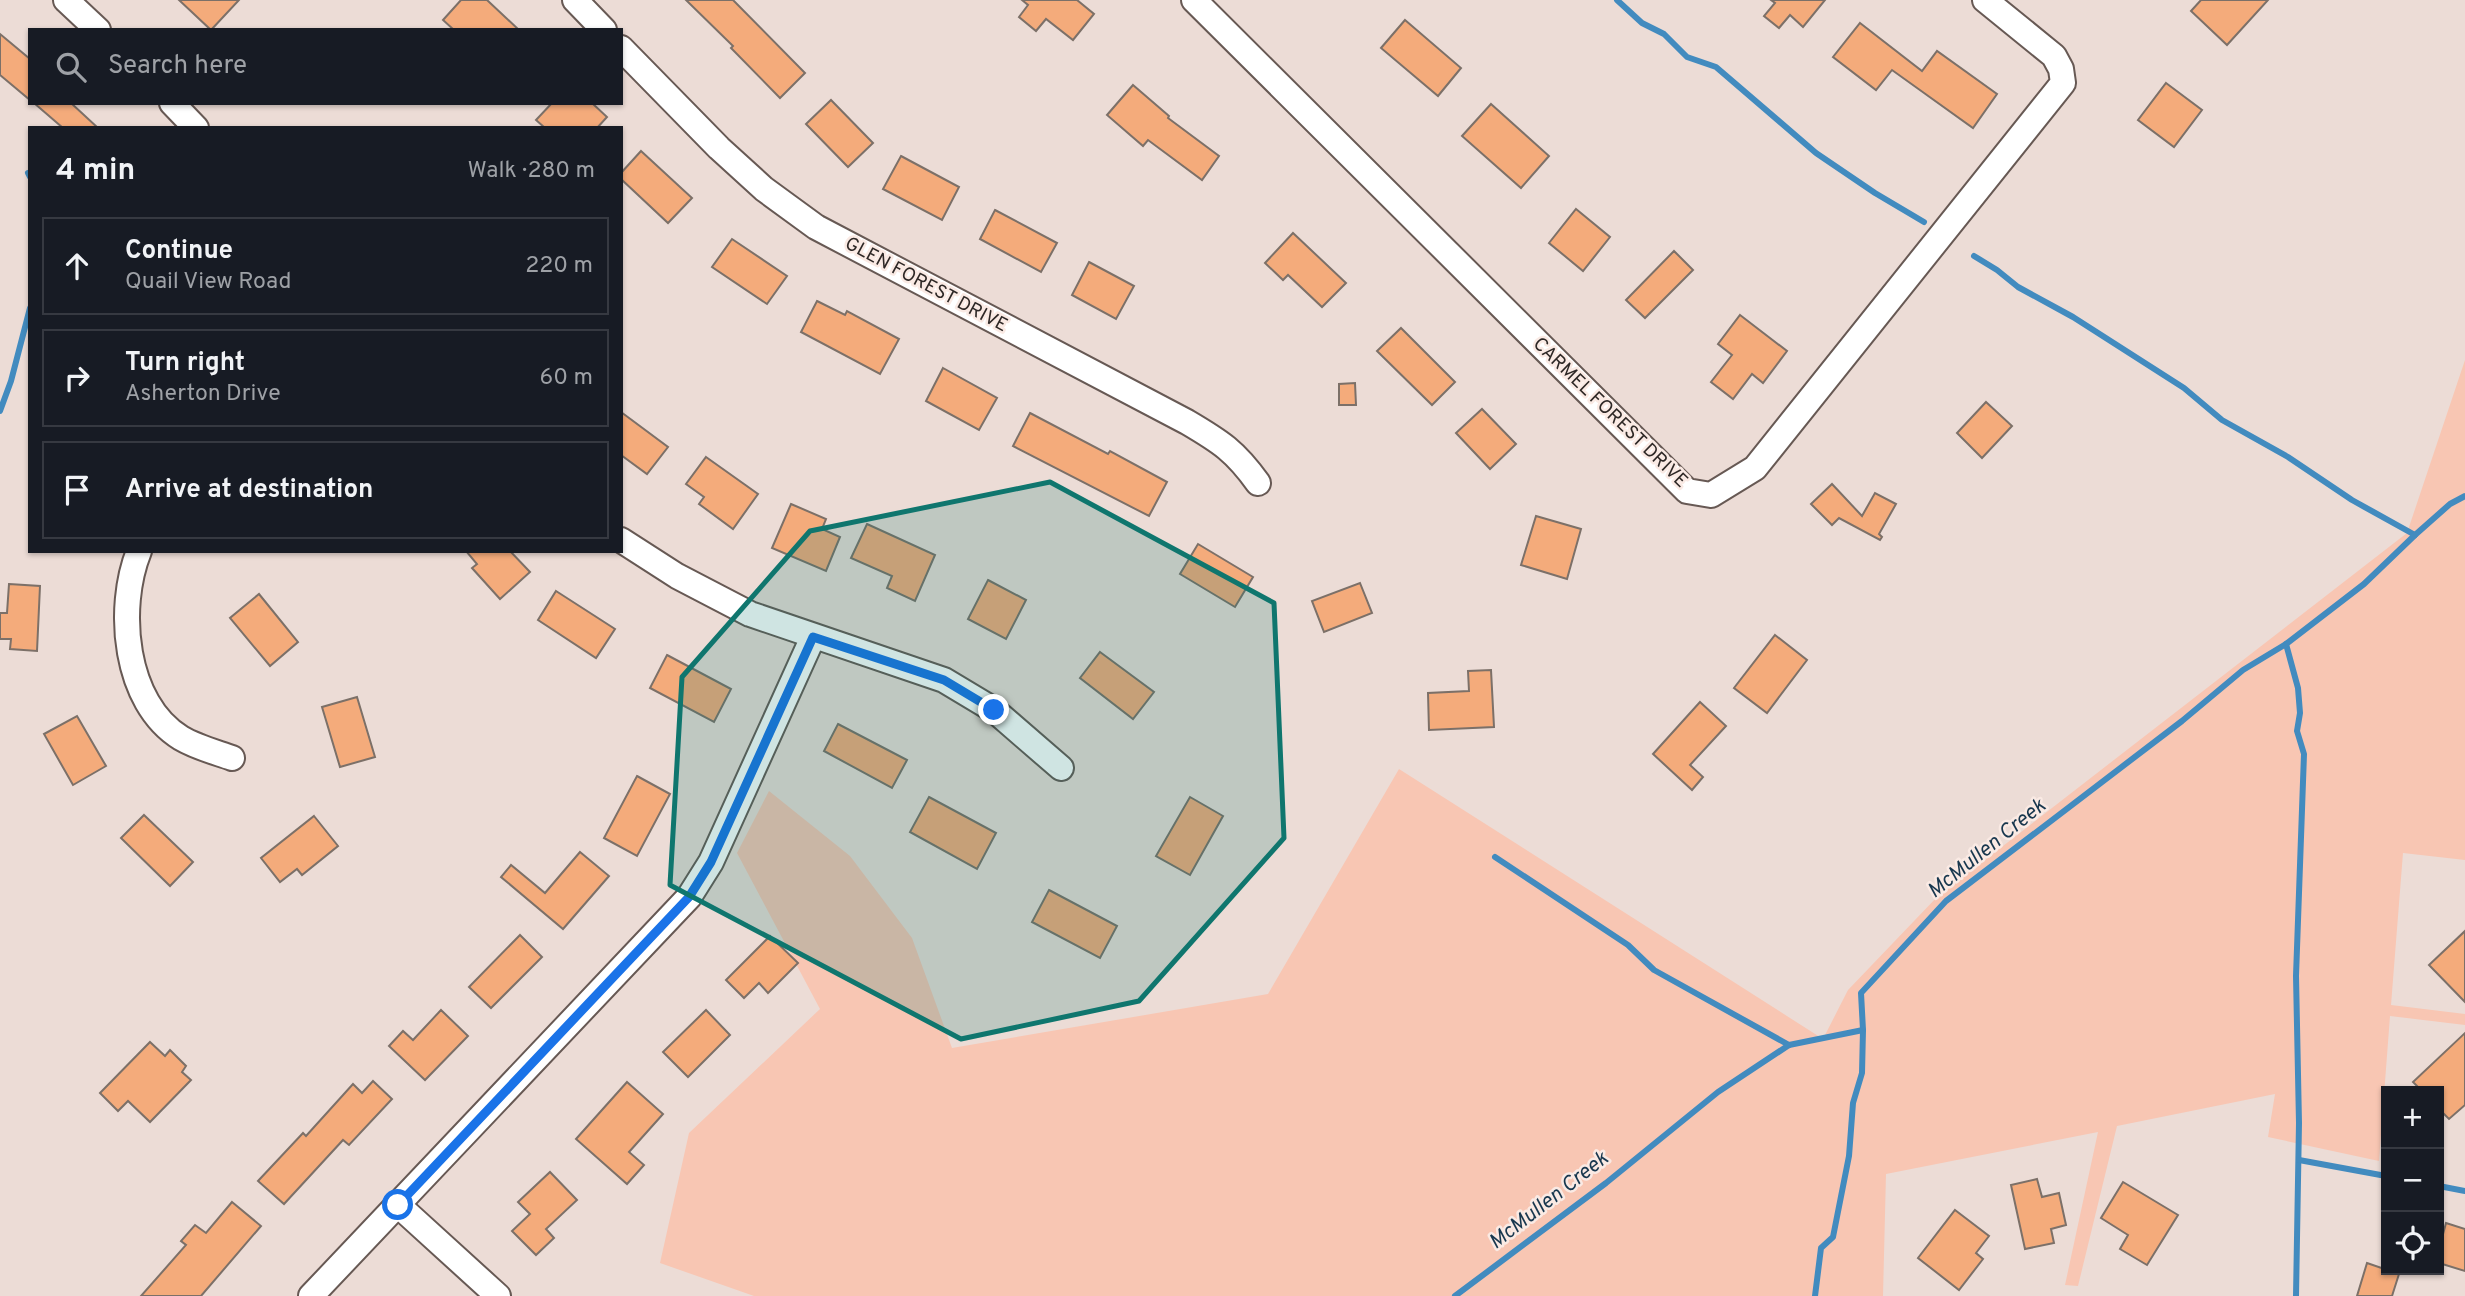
<!DOCTYPE html>
<meta charset="utf-8">
<style>
:root{--surface:#171b24;--page:#242831;--text:#f1f3f6;--muted:#9ea1a6;--line:#363941}
body{margin:0;font-family:Overpass,sans-serif;background:var(--page);color:var(--text)}
.controls{position:absolute;right:21px;bottom:21px;display:grid;overflow:hidden;border-radius:0px;box-shadow:0 2px 5px #0004}
.controls button{width:63px;height:63px;display:grid;place-items:center;padding:0;border:0;border-bottom:2px solid var(--line);background:var(--surface);color:var(--text);font:35px sans-serif}
.stop{position:absolute;width:21px;height:21px;margin:-16px;border:5px solid #1a73e8;border-radius:50%;background:#fff}
.stop.end{background:#1a73e8;border-color:#fff;box-shadow:0 2px 7px #0008}
.list{margin:0;padding:0;list-style:none}
h2{display:flex;justify-content:space-between;align-items:center;height:91px;margin:0;padding:0 28px;font-size:30px}
h2 small{font-size:23px;font-weight:400;color:var(--muted)}
.list li{display:grid;grid-template-columns:46px 1fr auto;gap:21px;align-items:center;box-sizing:border-box;height:98px;margin:0 14px 14px;padding:0 14px;border:2px solid var(--line);border-radius:0px}
.list b{display:block;font-size:26px;white-space:nowrap}
.list p{margin:0;font-size:23px;white-space:nowrap;color:var(--muted)}
.list em{font-size:23px;font-style:normal;color:var(--muted)}
.icon{flex:none;width:38px;height:38px;fill:none;stroke:currentColor;stroke-width:2;stroke-linecap:round;stroke-linejoin:round}
.map{position:relative;flex:none;width:2465px;height:1296px;overflow:hidden}
.search{position:absolute;background:var(--surface);box-shadow:0 2px 5px #0004;left:28px;top:28px;width:595px;height:77px;display:flex;align-items:center;gap:18px;box-sizing:border-box;padding:0 24px;border-radius:0px;color:var(--muted);font-size:26px}
.panel{position:absolute;background:var(--surface);box-shadow:0 2px 5px #0004;left:28px;top:126px;width:595px;height:427px;border-radius:0px}
.map>svg:first-child{display:block}
.green{fill:#f8c6b3}
.lines{fill:none;stroke-linecap:round;stroke-linejoin:round}
.stream{stroke:#428bbf;stroke-width:6}
.building{fill:#f4ab7b;stroke:#7c7068;stroke-width:2}
.minor-casing{stroke:#675954;stroke-width:28}
.minor{stroke:#fff;stroke-width:24}
.route{stroke:#1a73e8;stroke-width:9}
.marked{fill:#0f766e;fill-opacity:0.2;stroke:#0f766e;stroke-width:5;stroke-linejoin:round}
.labels{text-anchor:middle;dominant-baseline:central;stroke-width:5;stroke-linejoin:round;paint-order:stroke}
.street-label{font-size:19px;fill:#2e2826;stroke:#faeae4}
.water-label{font-size:21px;font-style:italic;fill:#18374e;stroke:#faeae4}
</style>
<div class="map">
<svg width="2465" height="1296" viewBox="0 0 2465 1296">
<rect width="100%" height="100%" fill="#ecdcd6"/>
<!-- green -->
<path class="green" d="M2465,360V860L2403,853L2391,1005L2465,1014V1025L2390,1016L2379,1161L2268,1137L2275,1094L2117,1126L2078,1286L2065,1285L2098,1132L1886,1174L1883,1296H754L660,1263L689,1133L820,1009L737,853L769,791L850,856L912,938L952,1048L1268,994L1399,769L1823,1039L1848,990L1937,897L2407,533Z"/>
<g class="lines">
<!-- stream -->
<g class="stream">
<path d="M1617,0L1642,23L1664,34L1687,57L1716,67L1816,153L1875,193L1924,222"/>
<path d="M28,173L30,177"/>
<path d="M1974,256L1997,270L2018,287L2073,317L2184,388L2222,420L2288,457L2352,500L2415,535"/>
<path d="M0,411L11,381L30,308"/>
<path d="M2286,644L2298,688L2300,713L2297,731L2304,754L2296,976L2299,1123L2296,1296"/>
<path d="M1495,857L1628,945L1654,970L1789,1045"/>
<path d="M2299,1160L2386,1176"/>
<path d="M2439,1186L2465,1191"/>
<path d="M1455,1296L1606,1183L1718,1092L1789,1045L1863,1030"/>
<path d="M1815,1296L1821,1248L1833,1237L1849,1156L1853,1103L1862,1073L1863,1030L1861,993L1946,901L2182,721L2243,670L2286,644L2364,584L2415,535L2450,504L2465,496"/>
</g>
</g>
<!-- building -->
<g class="building">
<path d="M179,0H239L211,30Z"/>
<path d="M461,0H487L519,30H454L443,20Z"/>
<path d="M686,0H733L805,73L780,98L731,48L733,46Z"/>
<path d="M1022,0H1077L1094,14L1073,40L1046,19L1036,31L1019,17L1028,5Z"/>
<path d="M1771,0H1825L1803,27L1790,15L1779,28L1764,16L1775,3Z"/>
<path d="M2201,0H2268L2227,45L2191,11Z"/>
<path d="M1405,20L1461,68L1438,96L1381,48Z"/>
<path d="M1860,23L1922,71L1937,51L1997,94L1973,128L1892,70L1876,90L1833,57Z"/>
<path d="M0,34L30,59V100L0,75Z"/>
<path d="M2166,83L2202,110L2174,147L2138,120Z"/>
<path d="M1133,85L1169,116L1168,118L1219,156L1202,180L1148,140L1143,146L1107,115Z"/>
<path d="M831,100L873,143L848,167L806,124Z"/>
<path d="M34,103H71L98,128H63Z"/>
<path d="M552,103H592L607,117L597,128H545L536,120Z"/>
<path d="M1491,104L1549,156L1521,188L1462,136Z"/>
<path d="M641,151L692,198L668,223L621,179V173Z"/>
<path d="M901,156L959,187L942,220L883,189Z"/>
<path d="M1576,209L1610,237L1583,271L1549,243Z"/>
<path d="M995,210L1057,243L1041,272L980,239Z"/>
<path d="M1293,233L1346,283L1322,307L1288,275L1283,280L1265,263Z"/>
<path d="M732,239L787,276L767,304L712,267Z"/>
<path d="M1674,251L1693,270L1645,318L1626,300Z"/>
<path d="M1089,262L1134,286L1116,319L1072,295Z"/>
<path d="M817,301L845,315L847,311L899,339L880,374L801,332Z"/>
<path d="M1740,315L1787,351L1763,383L1752,374L1733,399L1711,382L1732,355L1718,344Z"/>
<path d="M1401,328L1455,382L1432,405L1377,351Z"/>
<path d="M943,368L997,398L979,430L926,401Z"/>
<path d="M1355,383L1356,405H1339V384Z"/>
<path d="M1986,402L2012,426L1982,458L1957,433Z"/>
<path d="M1482,409L1516,444L1490,469L1456,433Z"/>
<path d="M621,412L668,447L647,474L621,455Z"/>
<path d="M1030,413L1108,454L1110,451L1167,482L1149,516L1013,446Z"/>
<path d="M706,457L758,494L733,529L699,504L704,497L686,484Z"/>
<path d="M1832,484L1862,516L1875,493L1896,504L1879,534L1882,537L1880,540L1839,518L1832,525L1811,504Z"/>
<path d="M791,504L826,519L822,529L840,537L826,571L772,548Z"/>
<path d="M1536,516L1581,529L1567,579L1521,565Z"/>
<path d="M867,524L935,555L915,601L887,588L892,576L851,558Z"/>
<path d="M1198,544L1253,577L1235,607L1180,574Z"/>
<path d="M466,551H510L530,572L500,599L472,568L477,564Z"/>
<path d="M988,580L1026,600L1006,639L968,619Z"/>
<path d="M1360,583L1372,613L1324,632L1312,601Z"/>
<path d="M9,584L40,586L37,651L10,649L11,639H0V613H7Z"/>
<path d="M556,591L615,629L596,658L538,620Z"/>
<path d="M259,594L298,642L270,666L230,618Z"/>
<path d="M1775,635L1807,660L1767,713L1734,688Z"/>
<path d="M1100,652L1154,692L1133,719L1080,678Z"/>
<path d="M667,655L731,689L714,722L650,688Z"/>
<path d="M1491,670L1494,727L1429,730L1428,693L1469,691L1468,671Z"/>
<path d="M357,697L375,757L340,767L322,707Z"/>
<path d="M1700,702L1726,726L1690,765L1703,777L1692,790L1653,754Z"/>
<path d="M77,716L106,766L73,785L44,734Z"/>
<path d="M838,724L907,760L892,788L824,751Z"/>
<path d="M637,776L670,794L637,856L604,838Z"/>
<path d="M929,797L996,833L977,869L910,832Z"/>
<path d="M1190,797L1223,816L1190,875L1156,856Z"/>
<path d="M144,815L193,862L170,886L121,838Z"/>
<path d="M314,816L338,846L302,875L297,869L280,882L261,858Z"/>
<path d="M580,852L609,876L563,929L501,877L511,865L545,893Z"/>
<path d="M1049,890L1117,926L1100,958L1032,922Z"/>
<path d="M2465,931V1002L2429,965Z"/>
<path d="M520,935L542,957L491,1008L469,987Z"/>
<path d="M770,936L798,963L768,993L759,983L744,998L726,980Z"/>
<path d="M441,1010L468,1036L425,1080L389,1046L403,1031L413,1040Z"/>
<path d="M706,1010L730,1035L688,1077L663,1052Z"/>
<path d="M2465,1033V1105L2449,1119L2439,1109V1091H2422L2413,1082Z"/>
<path d="M150,1042L165,1056L170,1050L186,1066L182,1072L191,1080L150,1122L128,1101L118,1111L100,1093Z"/>
<path d="M373,1081L392,1099L349,1145L343,1140L284,1204L258,1181L303,1133L306,1136L353,1084L362,1093Z"/>
<path d="M627,1082L663,1114L629,1152L644,1165L627,1184L576,1139Z"/>
<path d="M550,1172L577,1200L546,1229L554,1238L536,1255L512,1231L530,1214L518,1202Z"/>
<path d="M2037,1179L2042,1197L2059,1193L2066,1225L2051,1229L2054,1243L2025,1249L2011,1185Z"/>
<path d="M2123,1182L2178,1215L2147,1265L2120,1249L2128,1235L2101,1218Z"/>
<path d="M232,1202L261,1226L201,1296H141L186,1245L181,1241L195,1225L206,1233Z"/>
<path d="M1955,1210L1989,1236L1976,1253L1983,1259L1959,1290L1918,1258Z"/>
<path d="M2446,1223L2465,1229V1271L2439,1263V1249Z"/>
<path d="M2367,1263L2399,1274L2392,1296H2357Z"/>
</g>
<g class="lines">
<defs>
<g id="minor">
<path d="M66,0L98,30"/>
<path d="M575,0L604,30"/>
<path d="M1194,0L1687,491L1711,495L1755,468L2063,83L2061,69L2054,56L1985,0"/>
<path d="M621,48L719,148L764,189L816,227L1187,422C1221,442 1235,451 1258,483"/>
<path d="M172,103L196,128"/>
<path d="M621,540L677,576L750,614L944,680L994,710L1061,768"/>
<path d="M139,551C116,608 124,703 181,738C196,747 215,752 232,758"/>
<path d="M398,1205L498,1296"/>
<path d="M311,1296L689,897L711,862L813,637"/>
</g>
</defs>
<!-- minor casing -->
<use href="#minor" class="minor-casing"/>
<!-- minor -->
<use href="#minor" class="minor"/>
</g>
<g class="lines">
<!-- route -->
<path class="route" d="M398,1205L689,897L711,862L813,637L944,680L994,710"/>
</g>
<!-- marked area -->
<path class="marked" d="M1050,482L1274,603L1284,838L1139,1001L961,1039L670,885L682,677L810,531Z"/>
<g class="labels">
<!-- street labels -->
<g class="street-label">
<text transform="translate(926 285) rotate(28)">GLEN FOREST DRIVE</text>
<text transform="translate(1610 413) rotate(44)">CARMEL FOREST DRIVE</text>
</g>
<!-- water labels -->
<g class="water-label">
<text transform="translate(1987 849) rotate(-39)">McMullen Creek</text>
<text transform="translate(1549 1201) rotate(-38)">McMullen Creek</text>
</g>
</g>
</svg>
<div class="controls">
<button>+</button>
<button>−</button>
<button><svg class="icon" aria-label="locate" viewBox="0 0 24 24"><circle cx="12" cy="12" r="6"/><path d="M12 2v4M12 18v4M2 12h4M18 12h4"/></svg></button>
</div>
<div class="stop" style="left:398px;top:1205px"></div>
<div class="stop end" style="left:994px;top:710px"></div>
<div class="search"><svg class="icon" aria-label="search" viewBox="0 0 24 24"><circle cx="10" cy="10" r="6"/><path d="M15 15l6 6"/></svg>Search here</div>
<section class="panel">
<h2>4 min<small>Walk · 280 m</small></h2>
<ul class="list">
<li><svg class="icon" aria-label="ahead" viewBox="0 0 24 24"><path d="M12 20V5M6 11l6-6 6 6"/></svg><div><b>Continue</b><p>Quail View Road</p></div><em>220 m</em></li>
<li><svg class="icon" aria-label="right" viewBox="0 0 24 24"><path d="M7 20v-9h11M14 6l5 5-5 5"/></svg><div><b>Turn right</b><p>Asherton Drive</p></div><em>60 m</em></li>
<li><svg class="icon" aria-label="arrive" viewBox="0 0 24 24"><path d="M6 21V4h12l-3 4 3 4H6"/></svg><div><b>Arrive at destination</b></div></li>
</ul>
</section>
</div>
